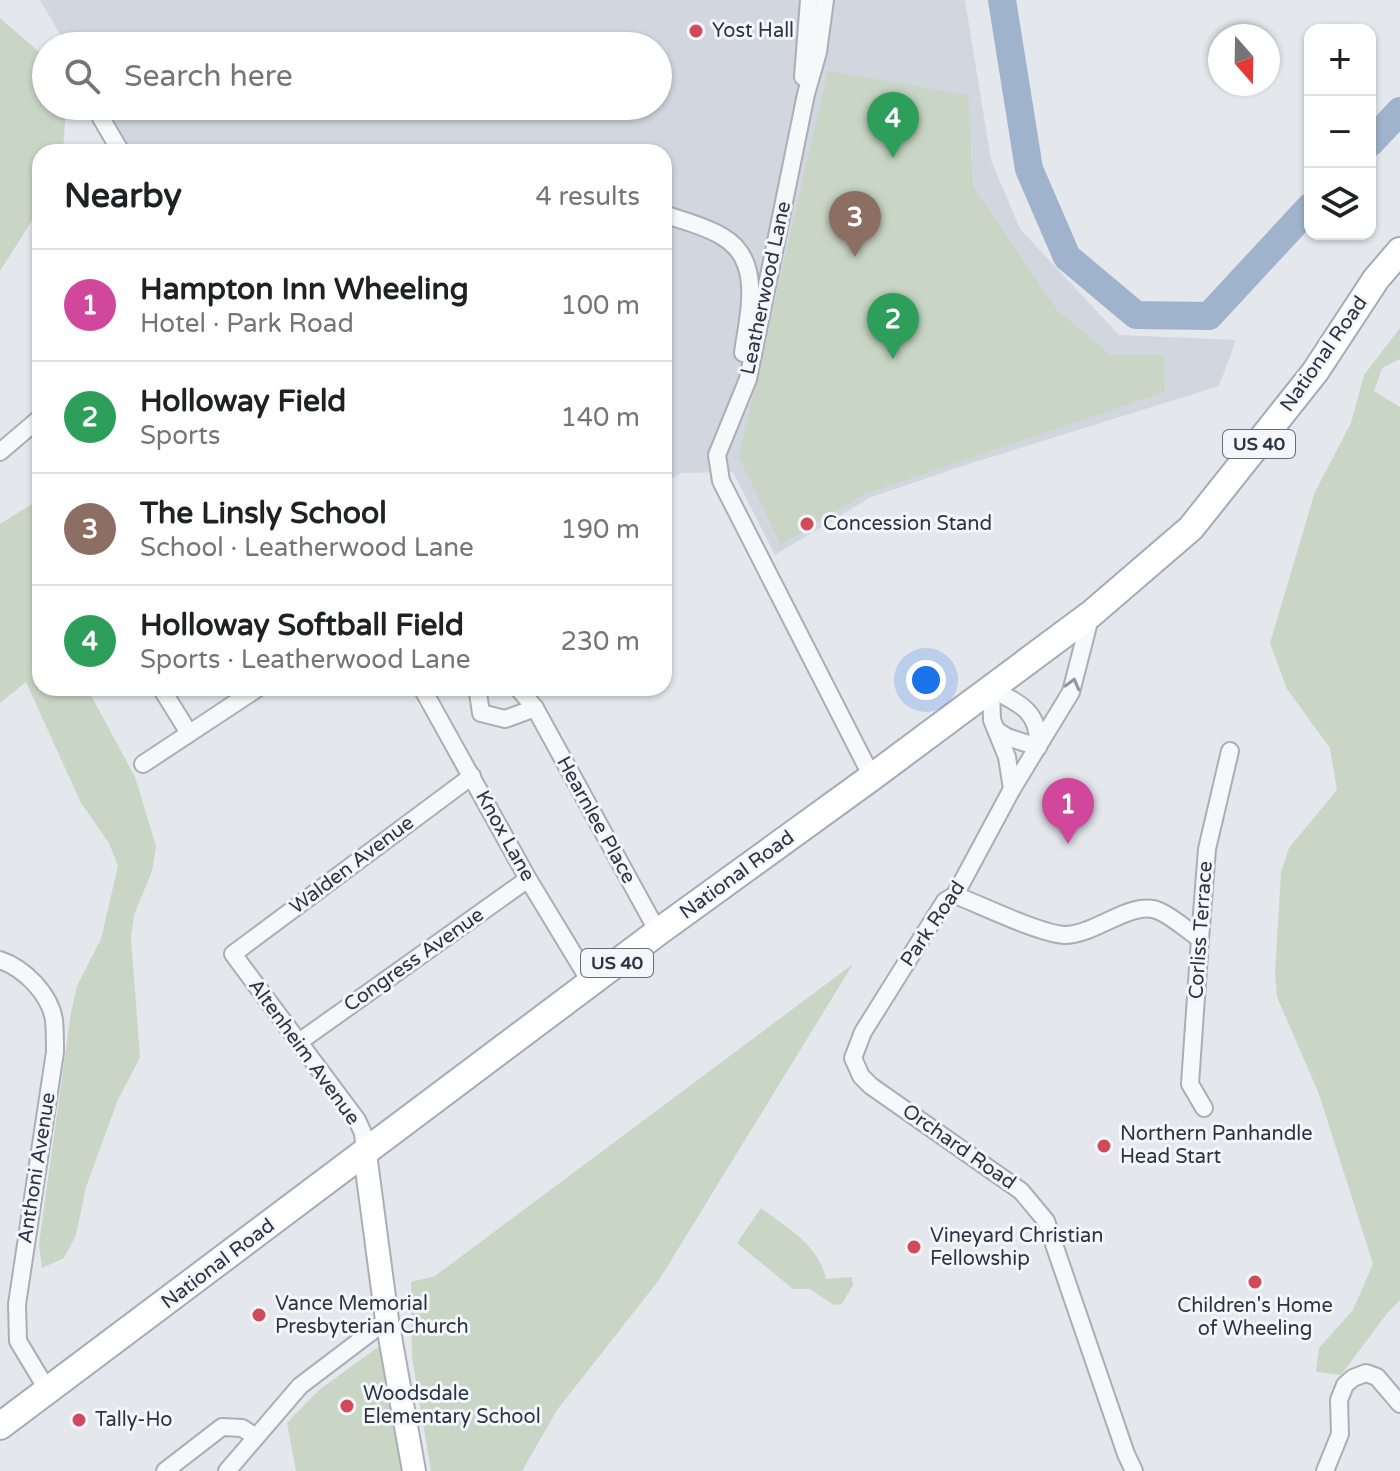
<!DOCTYPE html>
<meta charset="utf-8">
<style>
:root{--surface:#fff;--page:#f6f6f6;--text:#202124;--muted:#757577;--line:#e0e0e0;--accent:#d1495b}
body{margin:0;font-family:"Varela Round",sans-serif;background:var(--page);color:var(--text)}
.controls{position:absolute;right:24px;top:24px;display:grid;overflow:hidden;border-radius:16px;box-shadow:0 2px 6px #0004}
.controls button{width:72px;height:72px;display:grid;place-items:center;padding:0;border:0;border-bottom:2px solid var(--line);background:var(--surface);color:var(--text);font:40px sans-serif}
.compass{position:absolute;left:1208px;top:24px;width:72px;height:72px;border-radius:50%;background:var(--surface);box-shadow:0 2px 6px #0004;rotate:160deg}
.you{position:absolute;left:926px;top:680px;width:28px;height:28px;margin:-20px;border:6px solid #fff;border-radius:50%;background:#1a73e8;box-shadow:0 0 0 12px #1a73e833}
.badge{display:grid;place-items:center;width:52px;height:52px;border-radius:50%;background:var(--accent);color:#fff;font-size:26px;font-weight:700}
.pin{position:absolute;translate:-50% -66px;filter:drop-shadow(0 2px 4px #0008)}
.pin::after{content:'';position:absolute;top:42px;width:28px;height:24px;background:inherit;clip-path:polygon(0 0,100% 0,50% 100%)}
.list{margin:0;padding:0;list-style:none}
h2{display:flex;justify-content:space-between;align-items:center;height:104px;margin:0;padding:0 32px;font-size:34px}
h2 small{font-size:26px;font-weight:400;color:var(--muted)}
.list li{display:grid;grid-template-columns:52px 1fr auto;gap:24px;align-items:center;box-sizing:border-box;height:112px;padding:0 32px;border-top:2px solid var(--line)}
.list b{display:block;font-size:30px;white-space:nowrap}
.list p{margin:0;font-size:26px;white-space:nowrap;color:var(--muted)}
.list em{font-size:26px;font-style:normal;color:var(--muted)}
.icon{flex:none;width:44px;height:44px;fill:none;stroke:currentColor;stroke-width:2;stroke-linecap:round;stroke-linejoin:round}
.map{position:relative;flex:none;width:1400px;height:1471px;overflow:hidden}
.search{position:absolute;background:var(--surface);box-shadow:0 2px 6px #0004;left:32px;top:32px;width:640px;height:88px;display:flex;align-items:center;gap:20px;box-sizing:border-box;padding:0 28px;border-radius:44px;color:var(--muted);font-size:30px}
.panel{position:absolute;background:var(--surface);box-shadow:0 2px 6px #0004;left:32px;top:144px;width:640px;height:552px;border-radius:24px}
.map>svg:first-child{display:block}
.built{fill:#d2d6de}
.green{fill:#c9d6c5}
.lines{fill:none;stroke-linecap:round;stroke-linejoin:round}
.river{stroke:#9fb4cc;stroke-width:28}
.street-casing{stroke:#a9aeb7;stroke-width:20}
.secondary-casing{stroke:#a9aeb7;stroke-width:26}
.primary-casing{stroke:#a3abb8;stroke-width:30}
.street{stroke:#f7f8fa;stroke-width:16}
.secondary{stroke:#fff;stroke-width:22}
.primary{stroke:#fff;stroke-width:26}
.oneway{stroke:#9196a0}
.poi-dot{fill:#d1495b;stroke:#f4f6f9;stroke-width:3}
.labels{text-anchor:middle;dominant-baseline:central;stroke-width:6;stroke-linejoin:round;paint-order:stroke}
.shield{fill:#f4f6f9;stroke:#676e7b;stroke-width:2}
.shield-label{font-size:18px;font-weight:bold;fill:#2b3445}
.poi-label{font-size:20px;fill:#2b3445;stroke:#f4f6f9;text-anchor:start}
.street-label{font-size:20px;fill:#2b3445;stroke:#f4f6f9}
</style>
<div class="map">
<svg width="1400" height="1471" viewBox="0 0 1400 1471">
<rect width="100%" height="100%" fill="#e4e7ec"/>
<!-- built -->
<path class="built" d="M40,0H965L991,160L1020,229L1119,335L1236,340L1219,386L972,463L871,497L775,555L733,472L682,473L664,483V152H130L102,106H658V46H67Z"/>
<!-- green -->
<g class="green">
<path d="M0,18L46,58V106H66L63,152H40V208L0,271Z"/>
<path d="M828,71L968,95L973,187L1058,311L1111,355H1163L1165,392L865,494L781,545L739,457Z"/>
<path d="M1400,328V359L1382,368L1374,391L1400,407V1300L1388,1312L1341,1375L1316,1372L1319,1348L1353,1310L1373,1264L1319,1094L1277,997L1275,974L1281,872L1289,848L1337,790L1330,748L1287,689L1270,643L1315,492L1351,423L1364,375Z"/>
<path d="M40,499V688H87L135,777L156,846L152,871L134,915L131,938L140,1057L117,1102L86,1187L76,1235L64,1258L42,1268L39,1244L71,1012L77,986L101,939L118,866L109,843L81,803L26,682L0,703V524Z"/>
<path d="M853,964L659,1280L557,1410L522,1471H431L412,1357L411,1282L435,1276Z"/>
<path d="M761,1208C787,1228 819,1245 826,1279L852,1277L853,1285L842,1304L834,1305L810,1289H793L737,1243Z"/>
<path d="M381,1345L402,1471H296L287,1423L319,1390Z"/>
</g>
<g class="lines">
<!-- river -->
<g class="river">
<path d="M1002,0L1029,169L1067,257L1136,315L1209,316L1310,207"/>
<path d="M1370,143L1400,111"/>
</g>
<defs>
<g id="street">
<path d="M825,0L818,52L806,94L748,379L717,455L721,481L872,777"/>
<path d="M803,77L809,0"/>
<path d="M101,118L121,152"/>
<path d="M664,214C683,221 706,226 723,237C764,261 748,315 743,353"/>
<path d="M0,452L40,418"/>
<path d="M1090,618L1071,692L1012,789L955,895L945,901L863,1032L853,1058L861,1076L871,1086L1021,1191L1046,1221L1126,1454L1134,1471"/>
<path d="M161,688L189,733"/>
<path d="M422,688L528,879L591,983"/>
<path d="M483,688L478,693L481,713L505,719L535,708"/>
<path d="M518,688L535,708L658,932"/>
<path d="M996,730L1007,737L1038,747"/>
<path d="M143,764L258,688"/>
<path d="M1012,789L1007,757L992,720L991,689C1019,703 1040,711 1038,747"/>
<path d="M955,895C981,905 1040,934 1065,935C1095,935 1132,899 1159,911C1173,917 1187,930 1200,939"/>
<path d="M0,960C24,968 50,994 54,1020C55,1030 55,1041 55,1052L17,1304L18,1341L48,1391"/>
<path d="M299,1042L528,879"/>
<path d="M1204,1108L1190,1084L1200,939L1207,849L1230,751"/>
<path d="M365,1154L363,1133L357,1120L233,954L472,776"/>
<path d="M165,1471L222,1427L242,1428L256,1437"/>
<path d="M227,1471L300,1386L387,1320"/>
<path d="M1325,1471L1340,1434L1339,1400L1345,1385L1353,1378L1366,1373L1377,1377L1400,1404"/>
</g>
<path id="secondary" d="M365,1154L387,1320L414,1471"/>
<path id="primary" d="M0,1426L658,932L872,777L1091,614L1191,528L1315,372L1376,279L1400,251"/>
</defs>
<!-- street casing -->
<use href="#street" class="street-casing"/>
<!-- secondary casing -->
<use href="#secondary" class="secondary-casing"/>
<!-- primary casing -->
<use href="#primary" class="primary-casing"/>
<!-- street -->
<use href="#street" class="street"/>
<!-- secondary -->
<use href="#secondary" class="secondary"/>
<!-- primary -->
<use href="#primary" class="primary"/>
</g>
<!-- one-way arrows -->
<defs><path id="oneway-chevron" d="M-2-3.5L2.5 0L-2 3.5" fill="none" stroke-width="1.6" stroke-linecap="round" stroke-linejoin="round" transform="scale(2)"/></defs>
<use class="oneway" href="#oneway-chevron" transform="translate(1073 684) rotate(-75)"/>
<!-- markers -->
<g class="poi-dot">
<circle cx="696" cy="31" r="8"/>
<circle cx="807" cy="524" r="8"/>
<circle cx="1104" cy="1146" r="8"/>
<circle cx="914" cy="1247" r="8"/>
<circle cx="1255" cy="1282" r="8"/>
<circle cx="259" cy="1315" r="8"/>
<circle cx="347" cy="1406" r="8"/>
<circle cx="79" cy="1420" r="8"/>
</g>
<g class="labels">
<!-- shield labels -->
<g class="shield">
<rect x="1223" y="430" width="72" height="28" rx="6"/>
<rect x="581" y="949" width="72" height="28" rx="6"/>
</g>
<g class="shield-label">
<text x="1259" y="444">US 40</text>
<text x="617" y="963">US 40</text>
</g>
<!-- poi labels -->
<g class="poi-label">
<text x="712" y="31">Yost Hall</text>
<text x="823" y="524">Concession Stand</text>
<text x="1120" y="1134">Northern Panhandle<tspan x="1120" dy="23">Head Start</tspan></text>
<text x="930" y="1236">Vineyard Christian<tspan x="930" dy="23">Fellowship</tspan></text>
<text x="275" y="1304">Vance Memorial<tspan x="275" dy="23">Presbyterian Church</tspan></text>
<text x="1255" y="1306" text-anchor="middle">Children's Home<tspan x="1255" dy="23">of Wheeling</tspan></text>
<text x="363" y="1394">Woodsdale<tspan x="363" dy="23">Elementary School</tspan></text>
<text x="95" y="1420">Tally-Ho</text>
</g>
<!-- street labels -->
<g class="street-label">
<text transform="translate(766 288) rotate(-78)">Leatherwood Lane</text>
<text transform="translate(1324 354) rotate(-55)">National Road</text>
<text transform="translate(596 820) rotate(61)">Hearnlee Place</text>
<text transform="translate(505 836) rotate(61)">Knox Lane</text>
<text transform="translate(352 865) rotate(-37)">Walden Avenue</text>
<text transform="translate(737 875) rotate(-36)">National Road</text>
<text transform="translate(933 924) rotate(-56)">Park Road</text>
<text transform="translate(1201 930) rotate(-86)">Corliss Terrace</text>
<text transform="translate(414 960) rotate(-35)">Congress Avenue</text>
<text transform="translate(304 1052) rotate(54)">Altenheim Avenue</text>
<text transform="translate(959 1147) rotate(35)">Orchard Road</text>
<text transform="translate(37 1168) rotate(-81)">Anthoni Avenue</text>
<text transform="translate(218 1264) rotate(-37)">National Road</text>
</g>
</g>
</svg>
<div class="controls">
<button>+</button>
<button>−</button>
<button><svg class="icon" aria-label="layers" viewBox="0 0 24 24"><path d="M12 4l9 5-9 5-9-5zM3 14l9 5 9-5"/></svg></button>
</div>
<svg class="compass" viewBox="-18 -18 36 36"><path d="M0-13l5 13h-10z" fill="#e53935"/><path d="M0 13l5-13h-10z" fill="#757577"/></svg>
<div class="you"></div>
<div class="pin badge" style="left:1068px;top:844px;background:#d1479c">1</div>
<div class="pin badge" style="left:893px;top:359px;background:#2e9e5b">2</div>
<div class="pin badge" style="left:855px;top:257px;background:#8d6e63">3</div>
<div class="pin badge" style="left:893px;top:158px;background:#2e9e5b">4</div>
<div class="search"><svg class="icon" aria-label="search" viewBox="0 0 24 24"><circle cx="10" cy="10" r="6"/><path d="M15 15l6 6"/></svg>Search here</div>
<section class="panel">
<h2>Nearby<small>4 results</small></h2>
<ul class="list">
<li><span class="badge" style="background:#d1479c">1</span><div><b>Hampton Inn Wheeling</b><p>Hotel · Park Road</p></div><em>100 m</em></li>
<li><span class="badge" style="background:#2e9e5b">2</span><div><b>Holloway Field</b><p>Sports</p></div><em>140 m</em></li>
<li><span class="badge" style="background:#8d6e63">3</span><div><b>The Linsly School</b><p>School · Leatherwood Lane</p></div><em>190 m</em></li>
<li><span class="badge" style="background:#2e9e5b">4</span><div><b>Holloway Softball Field</b><p>Sports · Leatherwood Lane</p></div><em>230 m</em></li>
</ul>
</section>
</div>
